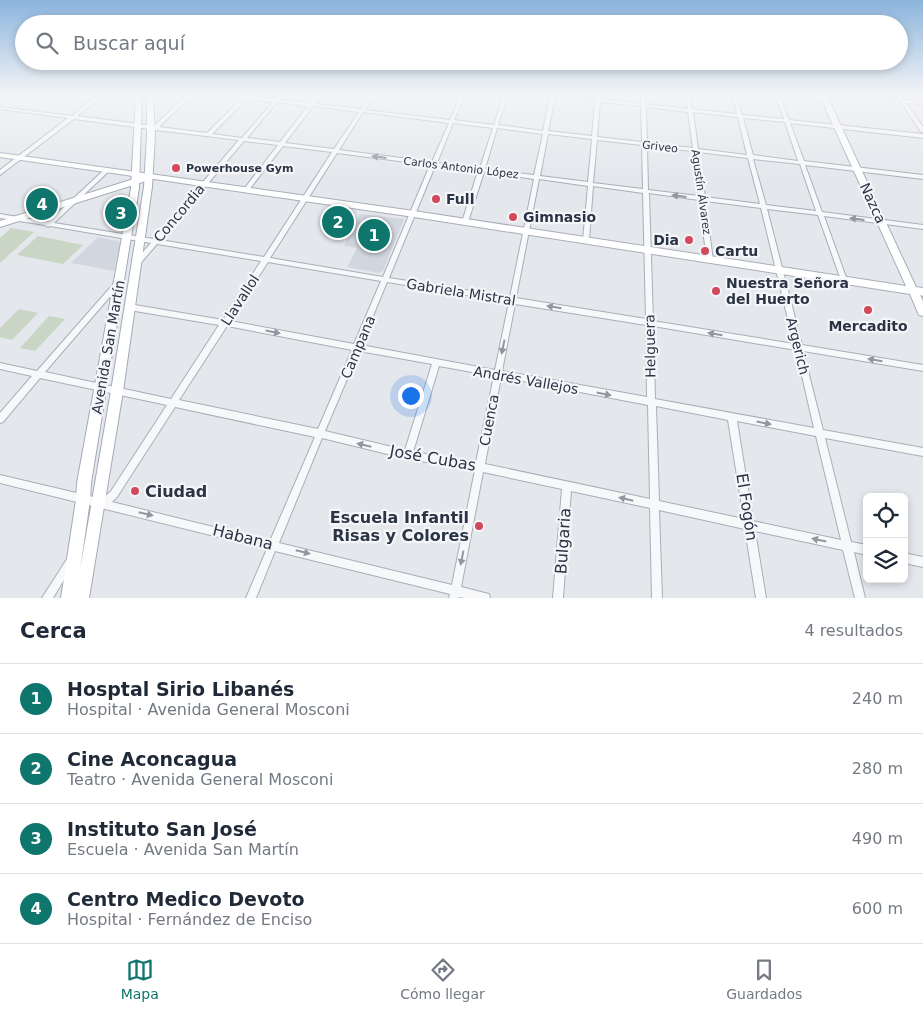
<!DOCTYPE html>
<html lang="es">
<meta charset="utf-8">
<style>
:root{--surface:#fff;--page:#f6f6f7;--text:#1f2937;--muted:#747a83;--line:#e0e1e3;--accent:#0f766e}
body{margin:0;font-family:"DejaVu Sans",sans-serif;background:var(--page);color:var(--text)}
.controls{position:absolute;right:15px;bottom:15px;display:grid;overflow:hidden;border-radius:8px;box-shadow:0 2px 8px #0003}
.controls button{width:45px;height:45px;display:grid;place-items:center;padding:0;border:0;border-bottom:1px solid var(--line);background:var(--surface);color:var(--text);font:25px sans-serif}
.you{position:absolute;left:410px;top:395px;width:18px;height:18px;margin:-12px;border:4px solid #fff;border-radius:50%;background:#1a73e8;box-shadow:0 0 0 8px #1a73e833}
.badge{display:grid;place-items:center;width:32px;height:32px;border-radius:50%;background:var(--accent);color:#fff;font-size:16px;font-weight:700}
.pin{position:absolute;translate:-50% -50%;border:2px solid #fff;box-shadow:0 1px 5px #0006}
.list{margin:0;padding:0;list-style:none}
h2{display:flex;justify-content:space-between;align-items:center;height:65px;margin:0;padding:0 20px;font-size:21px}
h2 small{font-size:16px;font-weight:400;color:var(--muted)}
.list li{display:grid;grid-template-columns:32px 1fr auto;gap:15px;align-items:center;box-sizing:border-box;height:70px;padding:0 20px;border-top:1px solid var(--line)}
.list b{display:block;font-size:19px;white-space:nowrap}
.list p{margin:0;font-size:16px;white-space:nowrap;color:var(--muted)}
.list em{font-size:16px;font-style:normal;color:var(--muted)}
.icon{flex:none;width:28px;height:28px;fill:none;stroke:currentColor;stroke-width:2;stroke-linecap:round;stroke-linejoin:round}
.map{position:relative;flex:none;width:923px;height:598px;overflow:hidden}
.search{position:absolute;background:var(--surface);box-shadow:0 2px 8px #0003;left:15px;right:15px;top:15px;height:55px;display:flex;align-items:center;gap:12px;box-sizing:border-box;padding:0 18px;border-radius:28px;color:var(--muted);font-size:19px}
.sheet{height:345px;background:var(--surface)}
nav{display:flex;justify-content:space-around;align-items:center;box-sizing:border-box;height:70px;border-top:1px solid var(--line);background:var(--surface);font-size:14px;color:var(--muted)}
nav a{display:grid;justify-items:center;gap:2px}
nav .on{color:var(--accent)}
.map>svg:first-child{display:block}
.built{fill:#d2d6de}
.green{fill:#c9d6c5}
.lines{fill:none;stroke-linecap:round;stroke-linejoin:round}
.street-casing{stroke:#a9aeb7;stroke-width:2}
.secondary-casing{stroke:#a9aeb7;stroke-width:2}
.primary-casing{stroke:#a3abb8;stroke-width:2}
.street{fill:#f7f8fa;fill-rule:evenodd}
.secondary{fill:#fff;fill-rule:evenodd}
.primary{fill:#fff;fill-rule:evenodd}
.oneway{fill:#9196a0}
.poi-dot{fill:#d1495b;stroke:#f4f6f9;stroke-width:2}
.labels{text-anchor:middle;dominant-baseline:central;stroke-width:4.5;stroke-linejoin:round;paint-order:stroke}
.far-street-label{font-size:11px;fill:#2b3445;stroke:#f4f6f9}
.far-poi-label{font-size:11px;font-weight:bold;fill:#2b3445;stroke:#f4f6f9;text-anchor:start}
.poi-label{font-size:14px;font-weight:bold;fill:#2b3445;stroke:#f4f6f9;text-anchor:start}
.street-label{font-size:14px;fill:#2b3445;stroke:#f4f6f9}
.near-street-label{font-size:16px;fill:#2b3445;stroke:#f4f6f9}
.near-poi-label{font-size:16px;font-weight:bold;fill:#2b3445;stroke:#f4f6f9;text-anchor:start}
</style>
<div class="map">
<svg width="923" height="598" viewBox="0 0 923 598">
<rect width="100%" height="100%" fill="#e4e7ec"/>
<!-- built -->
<g class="built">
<path d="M360,214L404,219L383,271L379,273L347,267L357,248L344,246Z"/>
<path d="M98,237L118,241L120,243L114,271L71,263Z"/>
</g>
<!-- green -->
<g class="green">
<path d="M11,228L34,232L0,263V238Z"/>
<path d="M38,236L83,245L63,264L17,255Z"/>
<path d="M19,309L38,313L12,340L0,337V328Z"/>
<path d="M49,316L65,319L35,351L20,348Z"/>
</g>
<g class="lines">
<defs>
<g id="street">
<path d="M10,94H16L0,105V102Z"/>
<path d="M99,94H105L77,116L154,126L188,94H193L159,127L207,133L242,98L217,94H235L275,99L279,94H284L280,100L310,103L317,94H322L315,104L361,109L370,94H375L365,110L450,120L461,94H465L454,120L494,125L504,94H508L498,125L543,131L550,96L538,94H557L595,99L596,94H600V99L641,104V94H645L646,104L688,109L686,94H690L692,109L737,114L732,94H736L742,115L784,119L775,94H779L789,120L923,134V138L790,123L804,161L923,175V179L805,165L822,212L923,225V229L824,216L847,280L846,282H842L841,280L818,215L767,209L802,345L923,365V371L803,351L823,430L923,448V456L825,438L851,542L867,545V555L854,552L865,598H855L843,550L755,531L766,598H756L745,529L659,510L662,598H652L650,508L571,491L563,598H553L562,489L483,472L461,587L489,594L490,598H464L459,597V598H449L450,594L275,551L256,598H246L267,549L0,483V475L102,499L111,491L167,405L40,378L3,422L0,423V413L32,376L0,369V363L37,371L116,281H118L121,283L120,285L45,372L171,399L219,325L129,310L127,309L126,307L127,305L129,304L223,320L261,261L157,244L139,265H135L134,263L135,261L151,243L50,226L48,227L45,225L0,218V214L48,222L104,170L106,169L109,171L108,172L54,223L154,239L239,140L156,130L153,131H151V129L74,119L0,175V170L68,118L0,109V107L72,116ZM555,97L595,101L592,136L548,131ZM247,99L273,102L242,138L212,134ZM277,102L308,106L280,142L247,138ZM600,102L641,106L642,142L597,137ZM313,106L359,112L334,149L285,143ZM646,107L688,112L693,148L647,143ZM363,112L449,123L432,162L339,150ZM693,112L738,117L747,155L698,149ZM743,118L785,122L798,161L753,155ZM453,123L493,128L480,168L437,163ZM497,128L543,134L534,175L485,169ZM548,134L592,139L588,182L540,176ZM597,140L642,145L643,189L593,183ZM244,141L278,145L244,189L243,190L246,192L248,191L283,146L332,152L264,257L160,240ZM647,146L693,151L699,196L648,190ZM698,152L748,158L760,204L705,197ZM337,153L430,165L383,277L270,258ZM753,159L800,164L816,211L766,205ZM435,166L478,171L462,222L465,224L468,222L484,172L534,179L510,297L389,278ZM539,179L588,186L583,240L586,242L589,240L593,186L643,193L646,319L516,298ZM649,193L699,200L707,260L710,262L713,260L705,201L761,208L794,344L653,321ZM268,262L381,281L354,344L230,321ZM387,282L509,302L495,370L361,345ZM515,304L646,325L647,397L502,371ZM227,326L352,350L318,429L179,400ZM653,326L796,350L814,428L655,399ZM359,351L432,364L405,450L325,431ZM439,366L494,376L476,462L413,452ZM501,377L648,405L650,499L485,464ZM656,406L728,420L744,519L659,501ZM175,407L315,437L270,541L112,502L117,497ZM737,421L816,436L841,540L753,521ZM322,438L408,459L475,470L452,585L279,543Z"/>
<path d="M835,94H855L899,99L896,94H901L904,100L923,102V104L906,103L923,127V132H921L901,102Z"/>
<path d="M904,553L923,557V567L904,563Z"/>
<path d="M70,557L73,559L75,562L73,565L53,598H42L67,559Z"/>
</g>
<path id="secondary" d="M819,94H826L916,287L923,288V296L920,295L923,301V316L919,315L910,294L414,217L147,178L146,181L0,227V221L140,177L0,157V153L414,211L906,286Z"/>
<path id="primary" d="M136,94H142L139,188L91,483L90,500L80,570L111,391L144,187L147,135V94H153L155,135L152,187L123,391L89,598H61L76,500L77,483L131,188Z"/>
</defs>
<!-- street casing -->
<use href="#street" class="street-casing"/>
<!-- secondary casing -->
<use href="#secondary" class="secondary-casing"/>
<!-- primary casing -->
<use href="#primary" class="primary-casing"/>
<!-- street -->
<use href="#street" class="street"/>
<!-- secondary -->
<use href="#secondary" class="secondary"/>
<!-- primary -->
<use href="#primary" class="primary"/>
</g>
<!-- one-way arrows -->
<defs><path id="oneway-solid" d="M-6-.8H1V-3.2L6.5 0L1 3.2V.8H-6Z" transform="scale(1.25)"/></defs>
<g class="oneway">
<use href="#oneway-solid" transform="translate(379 157) rotate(-173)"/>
<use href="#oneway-solid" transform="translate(679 196) rotate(-173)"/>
<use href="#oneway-solid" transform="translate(857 219) rotate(-173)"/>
<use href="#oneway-solid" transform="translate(554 307) rotate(-171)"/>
<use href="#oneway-solid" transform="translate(273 332) rotate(11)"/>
<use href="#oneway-solid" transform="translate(715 334) rotate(-171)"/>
<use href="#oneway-solid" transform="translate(503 347) rotate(102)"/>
<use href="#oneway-solid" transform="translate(875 360) rotate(-171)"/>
<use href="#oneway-solid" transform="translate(604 394) rotate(11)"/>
<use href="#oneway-solid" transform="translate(764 423) rotate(11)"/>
<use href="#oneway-solid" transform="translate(364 445) rotate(-167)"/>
<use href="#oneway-solid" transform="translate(626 499) rotate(-167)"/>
<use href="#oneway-solid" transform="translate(146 514) rotate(13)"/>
<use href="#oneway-solid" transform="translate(819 540) rotate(-168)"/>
<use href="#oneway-solid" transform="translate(303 552) rotate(14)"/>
<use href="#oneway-solid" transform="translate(462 558) rotate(101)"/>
</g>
<!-- sky -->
<linearGradient id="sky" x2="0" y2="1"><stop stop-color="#8bb4dd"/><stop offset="0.53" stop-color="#f3f4f6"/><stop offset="1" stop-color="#f3f4f6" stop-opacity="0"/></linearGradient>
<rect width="923" height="178" fill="url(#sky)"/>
<!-- markers -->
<g class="poi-dot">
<circle cx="176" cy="168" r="5"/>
<circle cx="436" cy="199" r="5"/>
<circle cx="513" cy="217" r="5"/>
<circle cx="689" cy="240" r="5"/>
<circle cx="705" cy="251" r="5"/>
<circle cx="716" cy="291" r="5"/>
<circle cx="868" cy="310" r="5"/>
<circle cx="135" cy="491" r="5"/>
<circle cx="479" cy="526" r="5"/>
</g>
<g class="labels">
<!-- far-street labels -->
<g class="far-street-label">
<text transform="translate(660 147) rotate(7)">Griveo</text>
<text transform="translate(461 168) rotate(7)">Carlos Antonio López</text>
<text transform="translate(701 192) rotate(82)">Agustín Álvarez</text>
</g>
<!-- far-poi labels -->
<g class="far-poi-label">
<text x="186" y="168">Powerhouse Gym</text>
</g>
<!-- poi labels -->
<g class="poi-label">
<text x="446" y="199">Full</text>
<text x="523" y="217">Gimnasio</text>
<text x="679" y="240" text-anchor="end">Dia</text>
<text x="715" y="251">Cartu</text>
<text x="726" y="283">Nuestra Señora<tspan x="726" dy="16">del Huerto</tspan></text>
<text x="868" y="326" text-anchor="middle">Mercadito</text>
</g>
<!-- street labels -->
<g class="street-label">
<text transform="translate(873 203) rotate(65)">Nazca</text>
<text transform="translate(179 213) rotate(-50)">Concordia</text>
<text transform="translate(461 292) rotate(9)">Gabriela Mistral</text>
<text transform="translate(240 300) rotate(-57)">Llavallol</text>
<text transform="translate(650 346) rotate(-91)">Helguera</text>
<text transform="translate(798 346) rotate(76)">Argerich</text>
<text transform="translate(108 347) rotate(-80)">Avenida San Martín</text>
<text transform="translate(358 347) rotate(-67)">Campana</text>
<text transform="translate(526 380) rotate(10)">Andrés Vallejos</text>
<text transform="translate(489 420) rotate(-79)">Cuenca</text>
</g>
<!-- near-street labels -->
<g class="near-street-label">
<text transform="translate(433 458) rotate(10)">José Cubas</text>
<text transform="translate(747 507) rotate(81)">El Fogón</text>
<text transform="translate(243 537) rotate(14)">Habana</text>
<text transform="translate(563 541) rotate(-86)">Bulgaria</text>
</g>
<!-- near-poi labels -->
<g class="near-poi-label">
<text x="145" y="491">Ciudad</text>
<text x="469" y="517" text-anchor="end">Escuela Infantil<tspan x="469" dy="18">Risas y Colores</tspan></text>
</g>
</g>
</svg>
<div class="controls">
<button><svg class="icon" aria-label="locate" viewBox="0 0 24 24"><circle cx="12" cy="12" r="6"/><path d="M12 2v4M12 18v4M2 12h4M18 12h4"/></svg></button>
<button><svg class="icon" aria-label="layers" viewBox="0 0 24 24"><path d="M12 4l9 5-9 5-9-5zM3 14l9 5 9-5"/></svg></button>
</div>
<div class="you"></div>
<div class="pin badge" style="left:374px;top:235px">1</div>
<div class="pin badge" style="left:338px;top:222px">2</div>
<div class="pin badge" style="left:121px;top:213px">3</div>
<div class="pin badge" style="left:42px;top:204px">4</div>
<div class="search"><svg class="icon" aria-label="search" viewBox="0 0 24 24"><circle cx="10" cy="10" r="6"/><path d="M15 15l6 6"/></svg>Buscar aquí</div>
</div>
<section class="sheet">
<h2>Cerca<small>4 resultados</small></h2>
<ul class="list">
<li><span class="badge">1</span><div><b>Hosptal Sirio Libanés</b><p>Hospital · Avenida General Mosconi</p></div><em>240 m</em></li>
<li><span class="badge">2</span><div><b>Cine Aconcagua</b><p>Teatro · Avenida General Mosconi</p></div><em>280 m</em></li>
<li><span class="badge">3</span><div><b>Instituto San José</b><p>Escuela · Avenida San Martín</p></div><em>490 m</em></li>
<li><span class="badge">4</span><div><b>Centro Medico Devoto</b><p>Hospital · Fernández de Enciso</p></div><em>600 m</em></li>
</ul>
</section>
<nav>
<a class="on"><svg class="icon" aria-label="map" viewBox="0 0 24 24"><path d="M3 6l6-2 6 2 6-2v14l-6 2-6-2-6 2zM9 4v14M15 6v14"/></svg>Mapa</a>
<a><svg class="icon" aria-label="directions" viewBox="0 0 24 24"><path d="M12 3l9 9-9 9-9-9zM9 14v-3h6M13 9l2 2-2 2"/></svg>Cómo llegar</a>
<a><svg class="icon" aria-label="saved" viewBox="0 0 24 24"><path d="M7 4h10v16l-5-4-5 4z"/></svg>Guardados</a>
</nav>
